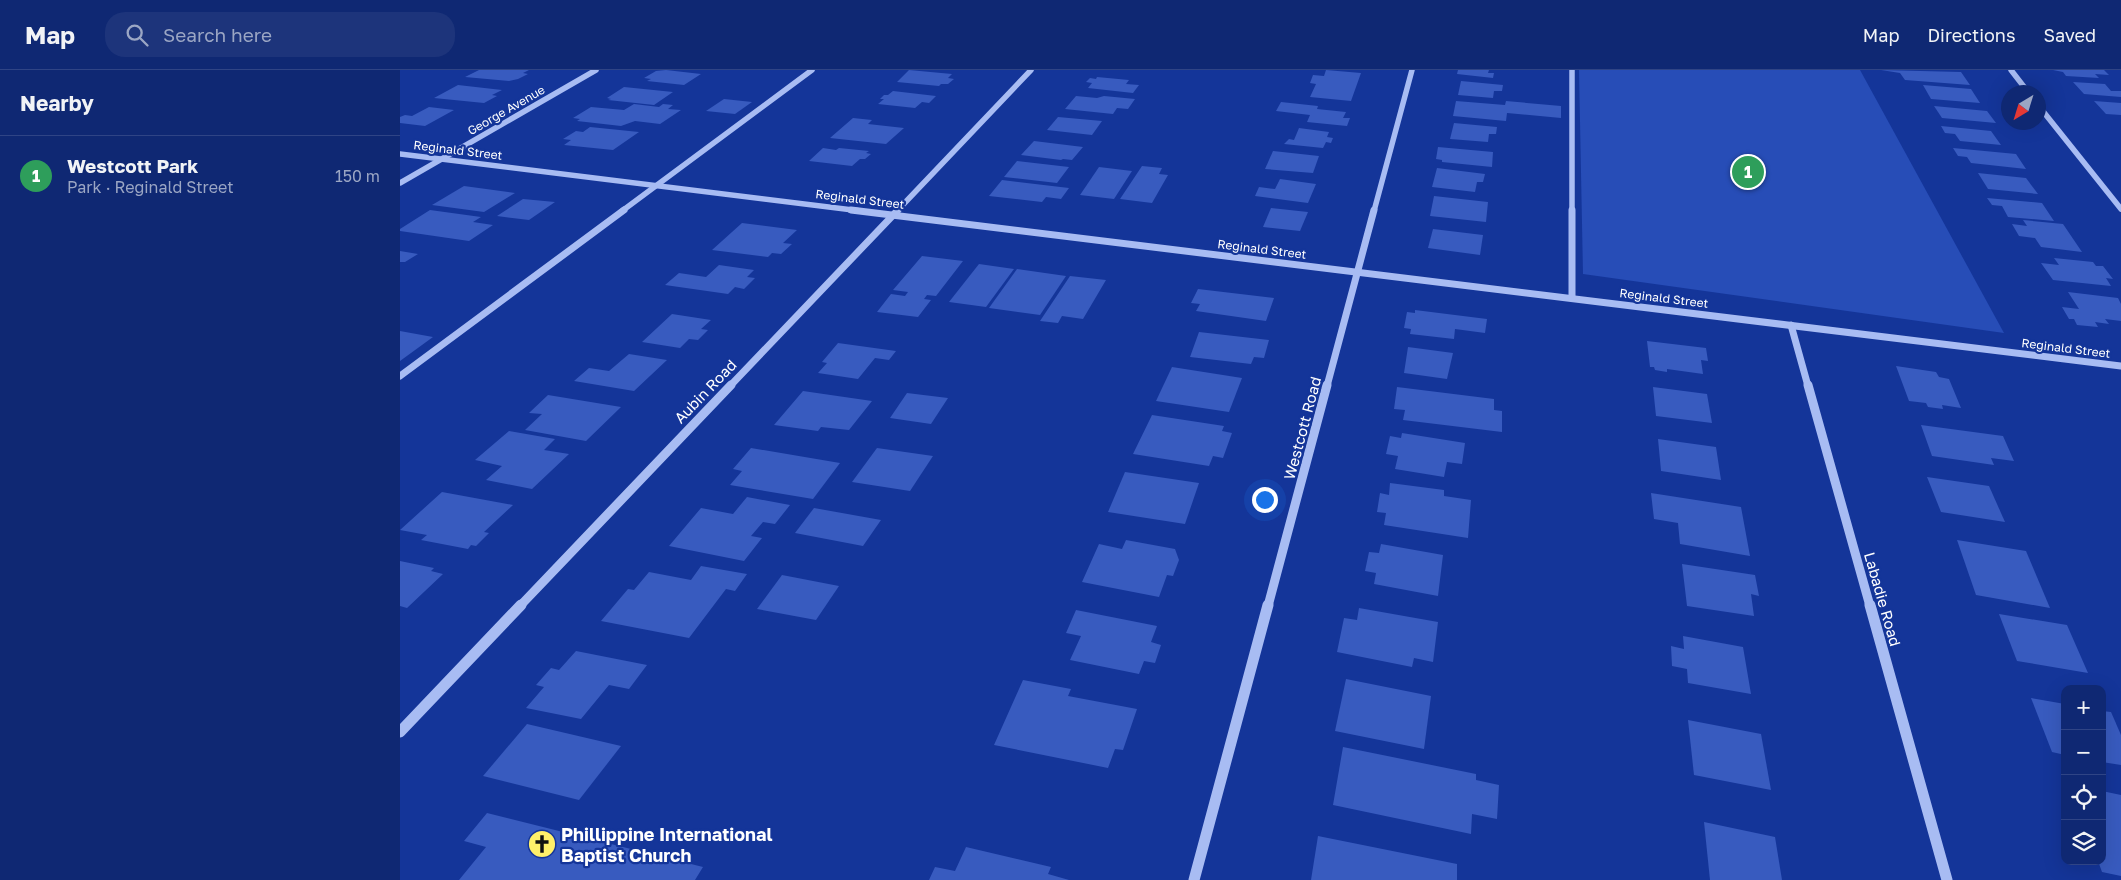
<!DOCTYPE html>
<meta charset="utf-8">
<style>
:root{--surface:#0f2873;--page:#1d347b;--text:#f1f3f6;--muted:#9ba6c4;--line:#2f4485;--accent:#fff06a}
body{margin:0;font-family:"Golos Text",sans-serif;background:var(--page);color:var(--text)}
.controls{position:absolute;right:15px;bottom:15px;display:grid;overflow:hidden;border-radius:10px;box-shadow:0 5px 20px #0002}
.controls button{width:45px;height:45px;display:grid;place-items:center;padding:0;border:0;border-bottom:1px solid var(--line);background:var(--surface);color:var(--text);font:25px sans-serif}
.compass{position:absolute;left:1601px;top:15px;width:45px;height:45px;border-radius:50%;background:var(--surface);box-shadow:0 5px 20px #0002;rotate:218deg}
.you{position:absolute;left:864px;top:429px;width:18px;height:18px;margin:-12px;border:4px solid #fff;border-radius:50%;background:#1a73e8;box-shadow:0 0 0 8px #1a73e833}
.badge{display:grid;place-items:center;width:32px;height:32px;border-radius:50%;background:var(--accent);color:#fff;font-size:16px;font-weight:700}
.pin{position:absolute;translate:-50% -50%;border:2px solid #fff;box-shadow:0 1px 5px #0006}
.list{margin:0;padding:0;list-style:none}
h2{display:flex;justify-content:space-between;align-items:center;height:65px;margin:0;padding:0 20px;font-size:21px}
h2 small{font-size:16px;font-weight:400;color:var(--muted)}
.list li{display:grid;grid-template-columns:32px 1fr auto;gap:15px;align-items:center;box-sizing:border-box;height:80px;padding:0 20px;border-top:1px solid var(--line)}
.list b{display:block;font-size:19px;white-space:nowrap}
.list p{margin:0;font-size:16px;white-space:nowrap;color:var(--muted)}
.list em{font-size:16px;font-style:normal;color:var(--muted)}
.icon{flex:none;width:28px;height:28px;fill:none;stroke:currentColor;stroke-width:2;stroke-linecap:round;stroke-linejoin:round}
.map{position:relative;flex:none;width:1721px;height:810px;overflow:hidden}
header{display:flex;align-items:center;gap:30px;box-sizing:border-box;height:70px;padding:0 25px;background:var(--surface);border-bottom:1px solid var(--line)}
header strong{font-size:24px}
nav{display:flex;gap:28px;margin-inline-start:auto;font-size:18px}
.search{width:350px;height:45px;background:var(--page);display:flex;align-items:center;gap:12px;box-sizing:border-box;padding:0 18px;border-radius:20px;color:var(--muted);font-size:19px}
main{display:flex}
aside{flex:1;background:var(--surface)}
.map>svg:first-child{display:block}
.green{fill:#274db7}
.building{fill:#385bbf}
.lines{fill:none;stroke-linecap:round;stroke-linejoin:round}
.minor-far3{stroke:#a8bcf3;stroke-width:5.5}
.minor-far2{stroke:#a8bcf3;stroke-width:7}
.minor-far1{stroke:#a8bcf3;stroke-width:9}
.minor{stroke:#a8bcf3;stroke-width:11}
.labels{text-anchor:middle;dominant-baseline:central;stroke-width:4.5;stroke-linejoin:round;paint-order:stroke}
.far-street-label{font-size:12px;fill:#fff;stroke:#143599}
.street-label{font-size:15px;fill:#fff;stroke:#143599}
.near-poi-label{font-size:18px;font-weight:bold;fill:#fff;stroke:#143599;text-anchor:start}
</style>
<header>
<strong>Map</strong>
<div class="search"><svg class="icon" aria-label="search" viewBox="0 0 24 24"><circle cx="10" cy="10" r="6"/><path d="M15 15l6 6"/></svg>Search here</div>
<nav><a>Map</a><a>Directions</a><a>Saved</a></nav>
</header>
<main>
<aside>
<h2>Nearby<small></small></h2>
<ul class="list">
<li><span class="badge" style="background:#2e9e5b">1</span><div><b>Westcott Park</b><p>Park · Reginald Street</p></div><em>150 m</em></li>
</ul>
</aside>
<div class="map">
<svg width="1721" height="810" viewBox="0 0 1721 810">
<rect width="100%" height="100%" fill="#143599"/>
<!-- green -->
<path class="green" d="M1179,0H1460L1604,263L1183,204Z"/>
<!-- building -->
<g class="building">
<path d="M79,0H129L123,3L128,4L118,9L109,11L65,7Z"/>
<path d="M266,0L301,4L284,15L247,11L251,9L244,8L256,1Z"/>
<path d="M509,0L552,4L548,8L554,9L548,14H541L539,16L497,12Z"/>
<path d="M926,0L961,3L951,31L910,27L916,14L910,13L913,5L924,6Z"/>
<path d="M1058,0H1089L1088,3H1094L1093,8L1057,4Z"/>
<path d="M1481,0L1561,2L1570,15L1505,10L1500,3Z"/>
<path d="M1653,0H1704L1709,5L1695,4L1699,8L1666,6L1663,2Z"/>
<path d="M697,7L729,10L726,14L739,15L733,23L688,18L692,13L686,12L690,8L696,9Z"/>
<path d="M1061,11L1103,15L1102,21H1094L1093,28L1058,25Z"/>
<path d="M1673,12L1705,14L1711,21H1721V27L1684,24Z"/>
<path d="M58,15L102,20L92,25L97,26L84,33L34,28Z"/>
<path d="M1523,15L1571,19L1580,33L1531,29Z"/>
<path d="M224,17L273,22L254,35L208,30L211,29L207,28Z"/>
<path d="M493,21L536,26L529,33L522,32L515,38L478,34L484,29H480L484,25H488Z"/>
<path d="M676,26L697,28L704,26L735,29L728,39L717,38L713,44L665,39Z"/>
<path d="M324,29L352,32L335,44L306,41Z"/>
<path d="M1056,31L1105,35L1106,31L1161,36V48L1107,43L1106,51L1053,46Z"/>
<path d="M1694,31L1721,33V45L1706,44Z"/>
<path d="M881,32L918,36L917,39L946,42L943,48H950L947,56L907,52L910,45L876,41Z"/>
<path d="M234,34L259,37L263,34L273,35L268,39L281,40L260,54L235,51L221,56L177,51L180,49L173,48L191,37L224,40Z"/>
<path d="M1534,36L1587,41L1596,53L1542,48Z"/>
<path d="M29,37L54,40L25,56L0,53V47L5,45L12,46Z"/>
<path d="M658,47L702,51L692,65L647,60Z"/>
<path d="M453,48L472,50L468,54L504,58L486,74L430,68Z"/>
<path d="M1054,53L1097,57L1096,64H1089L1088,72L1050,69Z"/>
<path d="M1541,56L1591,61L1601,75L1560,71L1555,64L1545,63Z"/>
<path d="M190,57L239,62L213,80L164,75L171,70L163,69L176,61L183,62Z"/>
<path d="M899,58L929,62L927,67L933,68L931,73L926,72L923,78L884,74L889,69L894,70Z"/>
<path d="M634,71L683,77L672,90L663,89L661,90L621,85Z"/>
<path d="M1038,77L1093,82L1092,97L1042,92V90L1036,89Z"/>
<path d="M423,78L436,80L439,78L469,81L466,83L471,84L465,89H460L452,96L409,91Z"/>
<path d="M1553,78L1616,84L1626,99L1571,93L1567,87L1558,86Z"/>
<path d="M873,81L919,86L913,103L865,99Z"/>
<path d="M617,91L669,97L657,113L604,107Z"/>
<path d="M742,96L762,98L759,104L768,105L752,133L720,129Z"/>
<path d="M699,97L732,101L714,129L680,125Z"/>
<path d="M1037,98L1085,104L1083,112H1077L1075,122L1032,117Z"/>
<path d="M1578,103L1626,108L1638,124L1588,119Z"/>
<path d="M880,109L916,114L908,133L855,126L859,117L875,119Z"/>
<path d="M602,110L669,118L661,129L646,127L642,132L589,126Z"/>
<path d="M64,116L115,123L84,142L32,135Z"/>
<path d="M1034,126L1088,132L1086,152L1030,146Z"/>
<path d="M1587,128L1642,133L1654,151L1608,147L1602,136L1592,135Z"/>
<path d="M123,129L155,132L129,150L97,146Z"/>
<path d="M871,138L908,142L900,161L863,157Z"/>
<path d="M30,140L81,147L73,152L93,155L69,171L0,161V159Z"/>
<path d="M1623,150L1663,154L1682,182L1641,177L1635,168L1619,166L1612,154L1627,156Z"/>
<path d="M342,153L397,160L383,173L392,174L381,184L372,183L368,187L312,180Z"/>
<path d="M1033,159L1083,165L1080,185L1028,178Z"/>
<path d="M0,181L18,184L5,192H0Z"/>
<path d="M522,186L563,191L536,226L527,225L524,229L531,230L518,247L477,242L491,224L505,226L508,222L493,220Z"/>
<path d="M1654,188L1693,192L1696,196H1703L1713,209L1706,208L1711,216L1653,210L1641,193L1659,195Z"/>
<path d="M579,194L614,199L586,237L549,232Z"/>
<path d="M319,195L354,200L347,207L355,208L344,219L335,217L328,224L265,215L279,203L306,207Z"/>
<path d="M617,199L666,206L640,245L589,238Z"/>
<path d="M670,206L706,210L683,249L662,246L658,253L640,251Z"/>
<path d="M798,219L874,228L866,251L796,241L800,234L791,233Z"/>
<path d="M1668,222L1718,228L1721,234V251L1705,249L1709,254L1695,252L1698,257L1677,255L1674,249H1669L1662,237L1679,239Z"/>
<path d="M1015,240L1087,249L1085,263L1055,259L1054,269L1010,264L1011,259L1004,258L1007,242L1015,243Z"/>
<path d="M272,244L311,250L301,259L308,260L298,270L289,269L280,278L242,272Z"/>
<path d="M0,261L33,267L0,291Z"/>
<path d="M799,262L869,270L864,288L854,287L851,294L790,287Z"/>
<path d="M1247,271L1306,278L1308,291L1301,290L1303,304L1267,299V302L1255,300L1254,297H1250Z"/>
<path d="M438,273L496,281L489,290L475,288L458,309L418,303L427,293L422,292Z"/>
<path d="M1008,277L1053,283L1047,309L1004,303Z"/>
<path d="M229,284L267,290L234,321L174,311L189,298L209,301Z"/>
<path d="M1496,296L1536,302L1539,307L1549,309L1561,338L1542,335L1543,339L1528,337L1526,333L1509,331Z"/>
<path d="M772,297L842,308L829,342L756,331Z"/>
<path d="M997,317L1094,329V340L1102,341V362L1003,350L1005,340L994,339Z"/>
<path d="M1253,317L1307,324L1312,353L1256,346Z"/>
<path d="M403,321L472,331L449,360L421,357L418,361L374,355Z"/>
<path d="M507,323L548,328L531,354L490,348Z"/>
<path d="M148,325L221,337L186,371L125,360L142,344L129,343Z"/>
<path d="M752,345L824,356L822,361L832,363L823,388L813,386L809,396L733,384Z"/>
<path d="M1521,355L1603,366L1614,391L1591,388L1594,395L1532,386Z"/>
<path d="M109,361L155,369L144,380L169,384L132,419L86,410L102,396L75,390Z"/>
<path d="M1002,363L1065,373L1062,394L1047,392L1044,407L995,399L998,386L986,384L990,366L1001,368Z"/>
<path d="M1258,369L1316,377L1321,410L1261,401Z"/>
<path d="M351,378L440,393L413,429L330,415L342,401L333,399Z"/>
<path d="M477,378L533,386L510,421L452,412Z"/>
<path d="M725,402L799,413L785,454L708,442Z"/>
<path d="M1527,407L1589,416L1605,452L1541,442Z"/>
<path d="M990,413L1044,420V426L1071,430L1068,468L984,455L986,443L977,442L980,423L989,425Z"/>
<path d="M42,422L113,435L84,462L89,463L76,476L71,475L68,479L21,470L27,465L0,460Z"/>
<path d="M1251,423L1341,437L1350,486L1280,474L1278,453L1254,449Z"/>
<path d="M347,427L390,435L375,454L363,452L351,466L362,468L344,491L269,476L301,438L333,444Z"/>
<path d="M414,438L481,450L463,476L395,463Z"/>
<path d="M726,470L775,479L779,490L773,506L767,505L759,527L682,512L699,474L722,479Z"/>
<path d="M1557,470L1626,481L1650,538L1576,525Z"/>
<path d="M981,474L1043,485L1038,526L974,514L976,503L965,501L969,482L979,483Z"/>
<path d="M0,491L34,498L31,501L43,504L7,538L0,536Z"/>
<path d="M1282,494L1355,505L1359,526L1351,524L1354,546L1287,536Z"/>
<path d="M301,496L347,504L335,521L326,519L289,568L201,551L228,519L234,520L249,502L291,510Z"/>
<path d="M382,505L439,516L416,550L357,539Z"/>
<path d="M959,538L1038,552L1033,592L1014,588L1012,597L937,582L944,548L957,550Z"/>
<path d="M676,540L757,556L751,572L761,575L755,593L744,591L739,604L670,590L681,566L666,563Z"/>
<path d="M1599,544L1667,555L1688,603L1617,591Z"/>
<path d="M1283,566L1343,577L1351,624L1288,613L1287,599L1272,596L1271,576L1284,579Z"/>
<path d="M176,581L247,595L229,619L209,615L181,649L126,638L144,617L136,615L151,598L159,600Z"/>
<path d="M946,609L1031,626L1024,679L935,661Z"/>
<path d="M623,610L671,619L668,626L737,639L723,680L715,679L708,698L594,675Z"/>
<path d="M1631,628L1665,634V685L1652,682Z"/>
<path d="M1702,641L1711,642L1721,665V695L1702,692Z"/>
<path d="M1288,650L1361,664L1371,720L1294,705Z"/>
<path d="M127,654L221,676L179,730L83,706Z"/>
<path d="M943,677L1076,704V710L1099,715L1097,749L1072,744L1071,764L933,735Z"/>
<path d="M1702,721L1721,725V806L1702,802L1698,791H1702Z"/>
<path d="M87,743L303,797L295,810H59L86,777L64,771Z"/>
<path d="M1304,752L1375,767L1382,810H1310Z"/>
<path d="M918,766L1057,794V810H911Z"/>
<path d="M566,777L651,797L648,804L669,810H529L535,797L555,801Z"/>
</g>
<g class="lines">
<!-- minor-far3 -->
<g class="minor-far3">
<path d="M1172,0V141"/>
<path d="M1611,0L1628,22"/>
<path d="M1638,35L1721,139"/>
<path d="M0,84L461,141"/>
<path d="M0,113L196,0"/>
<path d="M222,141L412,0"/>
<path d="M497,141L631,0"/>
<path d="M974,141L1012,0"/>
</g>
<!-- minor-far2 -->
<g class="minor-far2">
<path d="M451,140L1721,296"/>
<path d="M1172,140V228"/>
<path d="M1391,255L1408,316"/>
<path d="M0,306L224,140"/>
<path d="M330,316L498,140"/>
<path d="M927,316L974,140"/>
</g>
<!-- minor-far1 -->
<g class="minor-far1">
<path d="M1408,315L1470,536"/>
<path d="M120,536L331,315"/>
<path d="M868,536L927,315"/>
</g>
<!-- minor -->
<g class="minor">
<path d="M1470,535L1547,810"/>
<path d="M0,662L121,535"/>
<path d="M794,810L868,535"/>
</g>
</g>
<!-- icons -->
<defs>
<symbol id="church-disc" viewBox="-11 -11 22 22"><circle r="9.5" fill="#fff06a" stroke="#143599"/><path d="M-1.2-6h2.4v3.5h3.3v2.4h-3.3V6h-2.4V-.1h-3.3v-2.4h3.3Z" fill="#111"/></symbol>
</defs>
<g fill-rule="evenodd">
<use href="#church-disc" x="126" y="758" width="32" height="32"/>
</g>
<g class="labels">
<!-- far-street labels -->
<g class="far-street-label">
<text transform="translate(106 40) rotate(-30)">George Avenue</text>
<text transform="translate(58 80) rotate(7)">Reginald Street</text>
<text transform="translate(460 129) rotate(7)">Reginald Street</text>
<text transform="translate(862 179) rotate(7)">Reginald Street</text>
<text transform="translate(1264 228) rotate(7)">Reginald Street</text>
<text transform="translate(1666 278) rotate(7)">Reginald Street</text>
</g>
<!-- street labels -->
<g class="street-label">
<text transform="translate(305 321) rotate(-46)">Aubin Road</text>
<text transform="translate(902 358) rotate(-75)">Westcott Road</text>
<text transform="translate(1483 529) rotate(74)">Labadie Road</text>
</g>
<!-- near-poi labels -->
<g class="near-poi-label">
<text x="161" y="764">Phillippine International<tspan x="161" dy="21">Baptist Church</tspan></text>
</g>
</g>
</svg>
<div class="controls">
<button>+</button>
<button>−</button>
<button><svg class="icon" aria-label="locate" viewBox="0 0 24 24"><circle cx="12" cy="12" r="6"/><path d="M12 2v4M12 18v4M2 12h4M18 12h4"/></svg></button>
<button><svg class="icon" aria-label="layers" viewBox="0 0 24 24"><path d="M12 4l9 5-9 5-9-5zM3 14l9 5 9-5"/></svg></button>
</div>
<svg class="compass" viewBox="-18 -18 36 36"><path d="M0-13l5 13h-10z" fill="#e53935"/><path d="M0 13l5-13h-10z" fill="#9ba6c4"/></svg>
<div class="you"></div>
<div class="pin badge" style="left:1348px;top:102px;background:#2e9e5b">1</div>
</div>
</main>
